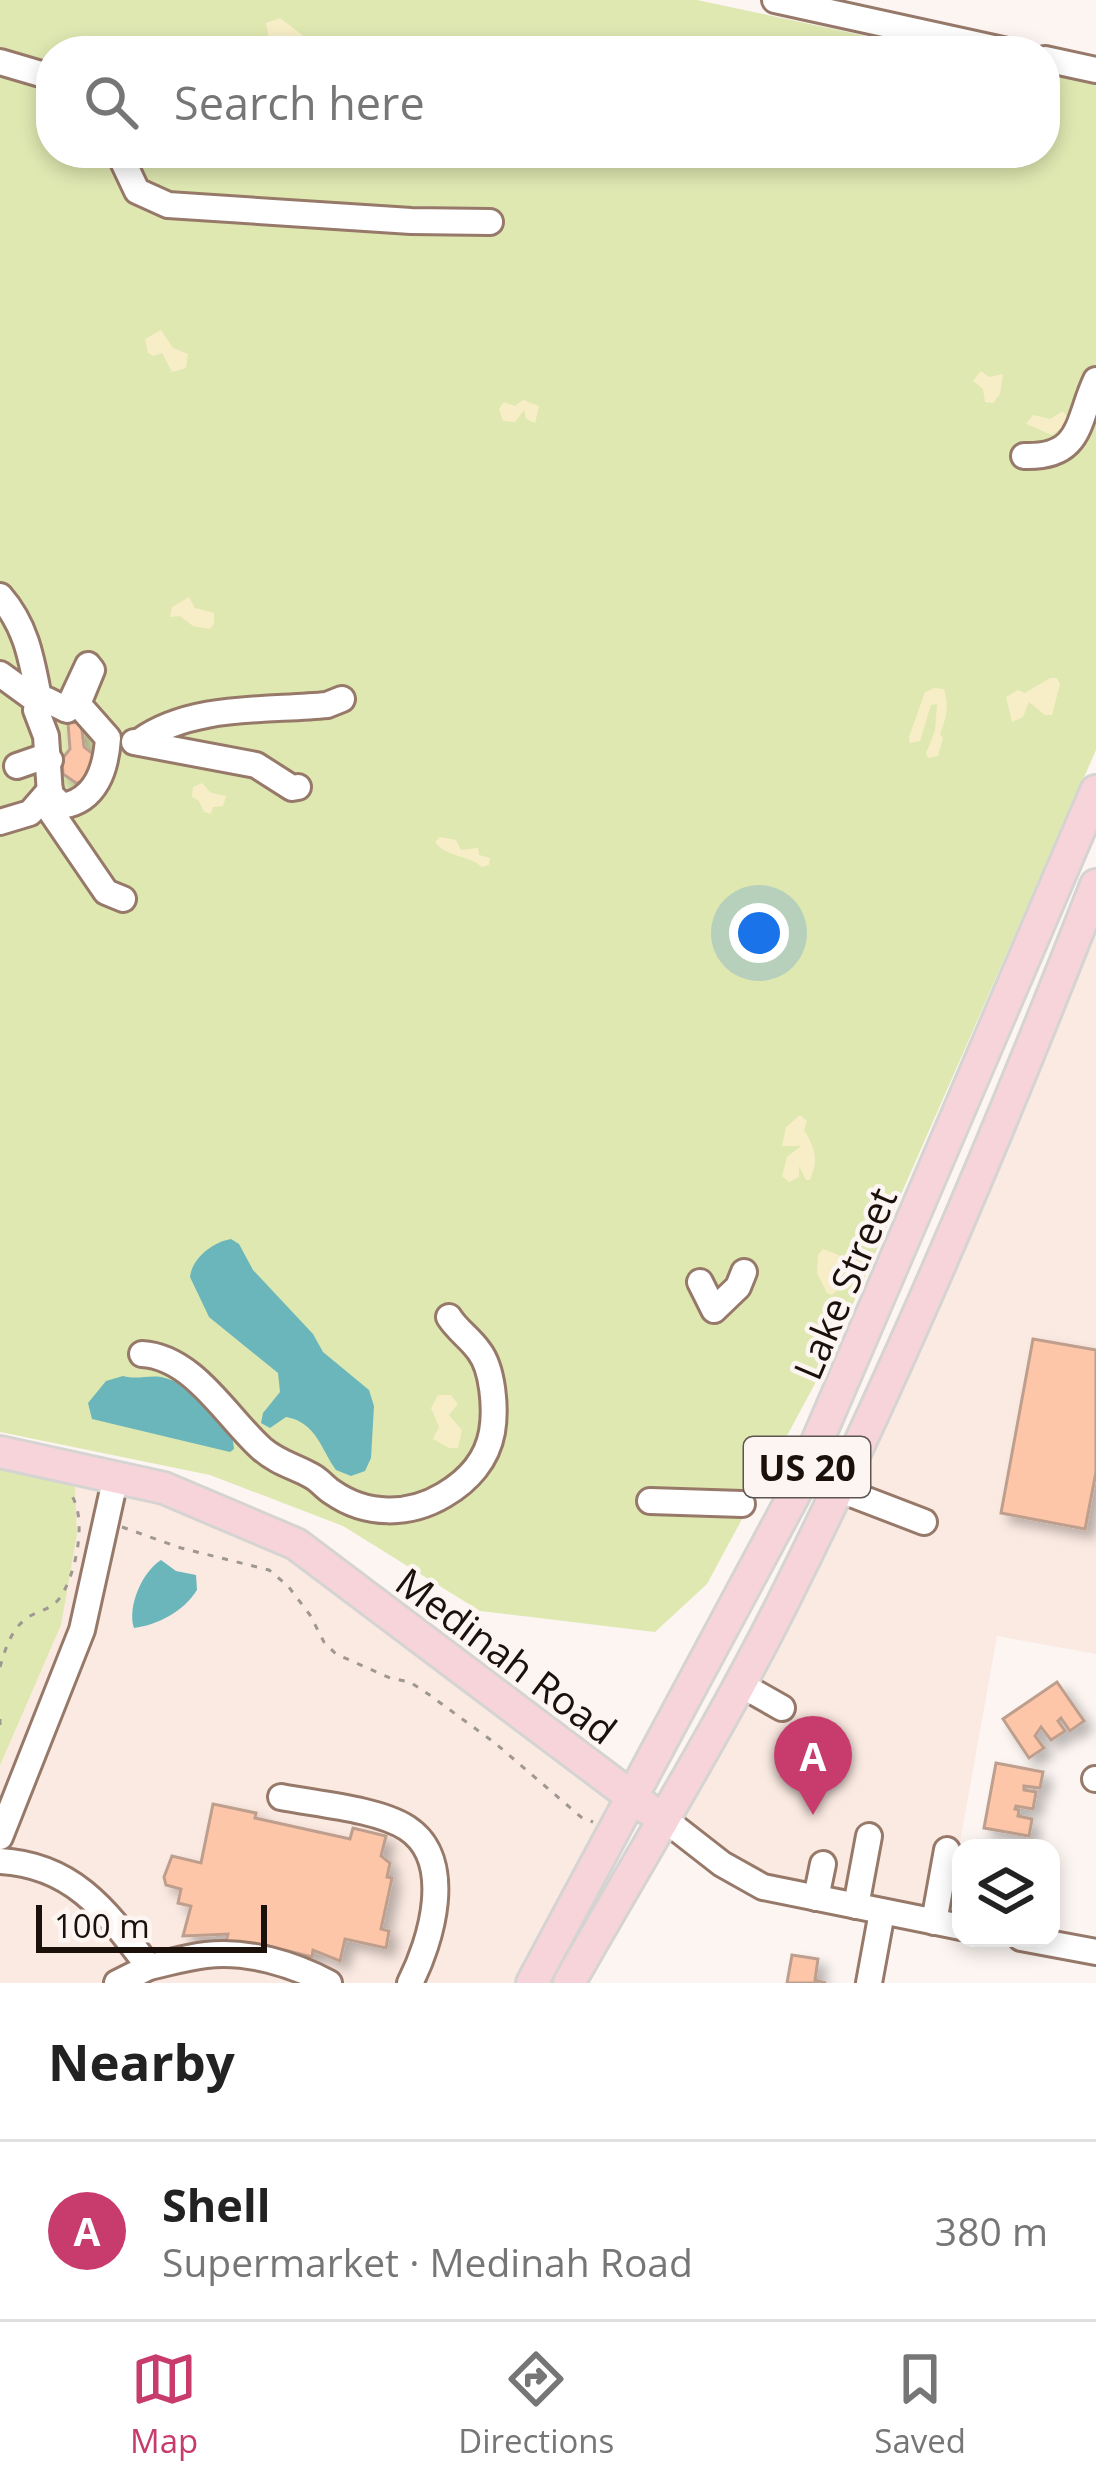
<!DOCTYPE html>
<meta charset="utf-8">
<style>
:root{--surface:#fff;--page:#f6f6f6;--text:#222;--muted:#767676;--line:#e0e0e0;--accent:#c83c6d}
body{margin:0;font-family:"Open Sans",sans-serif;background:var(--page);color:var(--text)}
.controls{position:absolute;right:36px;bottom:36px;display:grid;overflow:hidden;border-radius:24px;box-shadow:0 6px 18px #0003}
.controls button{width:108px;height:108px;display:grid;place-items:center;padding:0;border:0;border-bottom:3px solid var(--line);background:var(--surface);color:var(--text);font:60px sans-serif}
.scale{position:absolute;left:36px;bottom:30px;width:231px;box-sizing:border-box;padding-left:12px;border:6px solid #1b100a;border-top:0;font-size:33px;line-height:42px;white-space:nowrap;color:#1b100a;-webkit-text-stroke:9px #fcf5f2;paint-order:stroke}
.you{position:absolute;left:759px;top:933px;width:42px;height:42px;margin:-30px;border:9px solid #fff;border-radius:50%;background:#1a73e8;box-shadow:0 0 0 18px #1a73e833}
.badge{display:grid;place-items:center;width:78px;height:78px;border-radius:50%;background:var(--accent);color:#fff;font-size:39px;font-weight:700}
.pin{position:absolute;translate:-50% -99px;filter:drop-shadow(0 3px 6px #0008)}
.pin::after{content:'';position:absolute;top:63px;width:42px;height:36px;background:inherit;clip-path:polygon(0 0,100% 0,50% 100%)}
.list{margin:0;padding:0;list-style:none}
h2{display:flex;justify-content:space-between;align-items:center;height:156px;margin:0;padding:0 48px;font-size:51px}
h2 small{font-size:39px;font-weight:400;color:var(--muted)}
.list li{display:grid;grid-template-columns:78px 1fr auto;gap:36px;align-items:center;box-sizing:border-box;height:180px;padding:0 48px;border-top:3px solid var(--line)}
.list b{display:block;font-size:45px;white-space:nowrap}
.list p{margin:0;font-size:39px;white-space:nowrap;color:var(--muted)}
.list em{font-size:39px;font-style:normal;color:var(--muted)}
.icon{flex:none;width:66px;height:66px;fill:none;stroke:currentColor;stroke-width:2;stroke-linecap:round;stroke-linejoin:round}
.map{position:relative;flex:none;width:1096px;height:1983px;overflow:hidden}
.search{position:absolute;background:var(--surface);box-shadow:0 6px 18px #0003;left:36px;right:36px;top:36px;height:132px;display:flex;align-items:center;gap:30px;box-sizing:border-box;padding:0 42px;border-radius:48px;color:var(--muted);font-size:45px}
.sheet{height:336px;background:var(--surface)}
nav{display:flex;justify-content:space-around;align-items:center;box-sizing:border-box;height:168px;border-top:3px solid var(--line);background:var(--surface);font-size:33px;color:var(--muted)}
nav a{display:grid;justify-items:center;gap:6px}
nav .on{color:var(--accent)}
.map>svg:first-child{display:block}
.built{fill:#fbeae2}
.green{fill:#dfe8b1}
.sand{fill:#f7eec8}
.water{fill:#6ab6bb}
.building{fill:#fec6a8;stroke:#be9f8e;stroke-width:3;filter:url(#shadow)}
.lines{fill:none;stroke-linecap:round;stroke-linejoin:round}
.minor-casing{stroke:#97796a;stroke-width:30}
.major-casing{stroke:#d6d4d3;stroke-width:36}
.path{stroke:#9f9792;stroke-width:3;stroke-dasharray:6 9;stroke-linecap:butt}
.minor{stroke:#fff;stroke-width:24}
.major{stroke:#f7d4d9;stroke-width:30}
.labels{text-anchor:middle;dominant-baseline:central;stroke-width:9;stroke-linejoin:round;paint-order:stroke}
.shield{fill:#fcf5f2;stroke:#5e5550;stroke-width:3}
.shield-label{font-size:36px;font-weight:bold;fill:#1b100a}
.street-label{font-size:39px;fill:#1b100a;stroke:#fcf5f2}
</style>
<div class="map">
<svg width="1096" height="1983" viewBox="0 0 1096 1983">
<defs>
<filter id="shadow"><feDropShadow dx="8" dy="8" stdDeviation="6" flood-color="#0004"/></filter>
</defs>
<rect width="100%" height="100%" fill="#fcf5f2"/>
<!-- built -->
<g class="built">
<path d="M1096,912V1654L997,1636L946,1920L768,1884L671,1817Z"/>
<path d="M74,1477L140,1490L287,1551L618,1804L523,1983H0V1767L61,1625Z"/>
</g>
<!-- green -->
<g class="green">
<path d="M0,0H697L936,51H51V153H1045V74L1096,85V750L831,1354L707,1584L655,1632L480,1611L343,1526L210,1475L0,1432Z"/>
<path d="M0,1457L74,1468L77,1534L61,1625L0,1766Z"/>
</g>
<!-- sand -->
<g class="sand">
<path d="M280,18L314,44L313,51L270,43L266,23Z"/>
<path d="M161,330L173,348L188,354L186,368L172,372L162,353L153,356L148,353L145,339Z"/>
<path d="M981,371L989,377L1003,374L1000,394L993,403L985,402L983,389L973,381Z"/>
<path d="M523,400L539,406L535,423L526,419L524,410L515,422L503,421L499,409L504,402L515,406Z"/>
<path d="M1063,411L1067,417L1065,425L1052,435L1026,424L1033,415L1050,419Z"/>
<path d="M189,597L195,608L214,613V624L210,629L193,626L180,616L170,617L172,607Z"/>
<path d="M1050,678H1057L1060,684L1052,715H1045L1029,702L1023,717L1012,722L1006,697L1018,690L1025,693Z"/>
<path d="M934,688L944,689C949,708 947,715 940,734L943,738L938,756L928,758L926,753L935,731L937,704L931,705L920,741L910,743L909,737L925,692Z"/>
<path d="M202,783L211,793L226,796L223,806L213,807L211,814L204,812L199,801L192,797L193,787Z"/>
<path d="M440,837L456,840L461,850L478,848L479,855L490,858L489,865L482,867C469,855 445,857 435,842Z"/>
<path d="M800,1115L807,1121L804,1130C815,1148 819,1159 810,1180H806L799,1166V1177L789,1182L782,1176L787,1157L801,1146H782L786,1127Z"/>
<path d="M823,1249L839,1255L840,1263L834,1269L838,1289L832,1295L827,1293L817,1273L818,1255Z"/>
<path d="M438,1395H451L458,1404L449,1415L462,1430L458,1448H449L433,1439L439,1427L431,1408Z"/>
</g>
<!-- water -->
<g class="water">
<path d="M231,1239L239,1244L253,1270L313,1334L323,1352L369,1390L374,1406L371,1458L365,1471L351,1476L336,1470C321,1449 316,1422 286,1417L270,1428L261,1423L263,1413L280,1392L278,1373L209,1317L190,1277C192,1258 213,1242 231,1239Z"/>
<path d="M123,1376C137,1380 148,1375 161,1377C191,1383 234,1418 234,1449L230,1452L92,1419L88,1403L106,1381Z"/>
<path d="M161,1560L176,1571L196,1575L197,1590C184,1611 158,1625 134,1628C127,1607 142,1572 161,1560Z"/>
</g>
<!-- building -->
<g class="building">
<path d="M81,722L84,747L96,756L89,781L76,783L63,774L62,759L70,749L68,723Z"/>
<path d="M1033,1339L1096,1350V1472L1085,1529L1001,1513Z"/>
<path d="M1057,1682L1084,1721L1070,1731L1061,1718L1058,1721L1065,1731L1051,1740L1041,1727L1035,1736L1044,1748L1029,1758L1003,1719Z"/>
<path d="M996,1763L1043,1772L1040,1788L1024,1786V1790L1036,1792L1033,1809L1016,1806L1015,1809L1019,1810L1018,1816L1032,1819L1029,1836L984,1828Z"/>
<path d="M213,1804L256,1813L255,1818L350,1839L353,1828L386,1836L381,1856L390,1863L387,1877L392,1878L381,1929L389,1931L386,1948L345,1939L340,1961L313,1950L312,1957L265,1945L226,1941L228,1934L183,1936L191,1906L178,1903L181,1889L166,1885L164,1877L172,1856L201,1863Z"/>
<path d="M792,1955L818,1959L815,1980L826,1983H787Z"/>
</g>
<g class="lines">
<defs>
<g id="minor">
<path d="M775,0L1007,51"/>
<path d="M1045,59L1096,70"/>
<path d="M0,62L51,77"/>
<path d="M119,153L137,191L168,205L411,221L490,222"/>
<path d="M1024,456C1083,458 1077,420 1096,380"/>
<path d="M0,596C28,628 32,663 40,703L36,710L46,736L50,794L62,806C96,801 106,769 108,738L78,704L92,670L88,665L67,710L47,700L40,703L0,674"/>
<path d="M140,741C192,704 267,711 327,705L342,699"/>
<path d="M134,742L256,765L292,788L298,787"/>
<path d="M17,766L43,757L50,760"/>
<path d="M43,800L106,892L123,899"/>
<path d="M0,822L30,813L50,790"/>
<path d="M700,1282L714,1310L738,1287L744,1272"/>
<path d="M142,1354C194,1357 227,1418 262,1449C277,1462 293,1466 310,1475C319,1479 324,1487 332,1492C366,1516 409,1516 444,1495C468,1481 487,1460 492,1432C496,1409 493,1369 479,1351C470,1338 457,1330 449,1317"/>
<path d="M838,1489L924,1522"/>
<path d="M650,1501L742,1504"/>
<path d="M738,1683L782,1708"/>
<path d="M1095,1779H1096"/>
<path d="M281,1797C317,1804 378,1809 407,1828C456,1860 431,1942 410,1983"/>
<path d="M663,1818L722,1864L763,1887L961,1927"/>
<path d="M0,1837L82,1630L116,1476"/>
<path d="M0,1861C74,1865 107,1912 149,1967L117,1983"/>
<path d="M816,1898L823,1864"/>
<path d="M856,1906L869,1836"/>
<path d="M934,1922L947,1850"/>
<path d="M1021,1938L1096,1952"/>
<path d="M149,1967C168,1963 187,1957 206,1955C247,1950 293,1964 329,1983"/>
<path d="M869,1983L882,1912"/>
</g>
<g id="major">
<path d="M0,1452L164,1488L296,1544L648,1809"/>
<path d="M532,1983L795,1493L1096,791"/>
<path d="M569,1983C642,1854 721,1727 787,1594C901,1366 1003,1123 1096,885"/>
</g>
</defs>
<!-- minor casing -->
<use href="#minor" class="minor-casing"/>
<!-- major casing -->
<use href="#major" class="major-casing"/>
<!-- path -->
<g class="path">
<path d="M122,1527L181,1548L269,1570L288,1586L310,1615L324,1642L336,1654L390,1678L410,1682L431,1696L495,1743L581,1817L593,1822"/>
<path d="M0,1667C5,1650 11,1629 27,1618C38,1610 49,1611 59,1599C76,1576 89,1515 69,1492"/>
<path d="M0,1719V1725"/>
</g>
<!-- minor -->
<use href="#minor" class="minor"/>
<!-- major -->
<use href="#major" class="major"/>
</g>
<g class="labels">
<!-- shield labels -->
<rect class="shield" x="744" y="1437" width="126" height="60" rx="9"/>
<g class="shield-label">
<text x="807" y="1467">US 20</text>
</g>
<!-- street labels -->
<g class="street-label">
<text transform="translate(844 1283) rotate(-67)">Lake Street</text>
<text transform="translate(507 1655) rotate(37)">Medinah Road</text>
</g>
</g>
</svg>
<div class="controls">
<button><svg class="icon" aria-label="layers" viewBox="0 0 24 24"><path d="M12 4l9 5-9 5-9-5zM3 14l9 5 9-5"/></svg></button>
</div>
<div class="scale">100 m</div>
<div class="you"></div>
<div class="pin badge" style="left:813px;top:1815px">A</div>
<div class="search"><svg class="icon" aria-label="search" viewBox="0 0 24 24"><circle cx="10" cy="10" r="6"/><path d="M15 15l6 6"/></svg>Search here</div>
</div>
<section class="sheet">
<h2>Nearby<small></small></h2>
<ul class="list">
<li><span class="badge">A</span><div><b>Shell</b><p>Supermarket · Medinah Road</p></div><em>380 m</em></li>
</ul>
</section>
<nav>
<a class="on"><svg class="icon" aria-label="map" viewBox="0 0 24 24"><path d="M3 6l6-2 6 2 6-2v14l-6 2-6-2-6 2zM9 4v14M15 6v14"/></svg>Map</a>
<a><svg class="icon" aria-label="directions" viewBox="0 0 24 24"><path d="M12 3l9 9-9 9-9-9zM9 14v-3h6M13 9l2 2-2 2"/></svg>Directions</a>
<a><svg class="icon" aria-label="saved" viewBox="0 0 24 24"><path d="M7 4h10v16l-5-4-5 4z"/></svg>Saved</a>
</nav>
